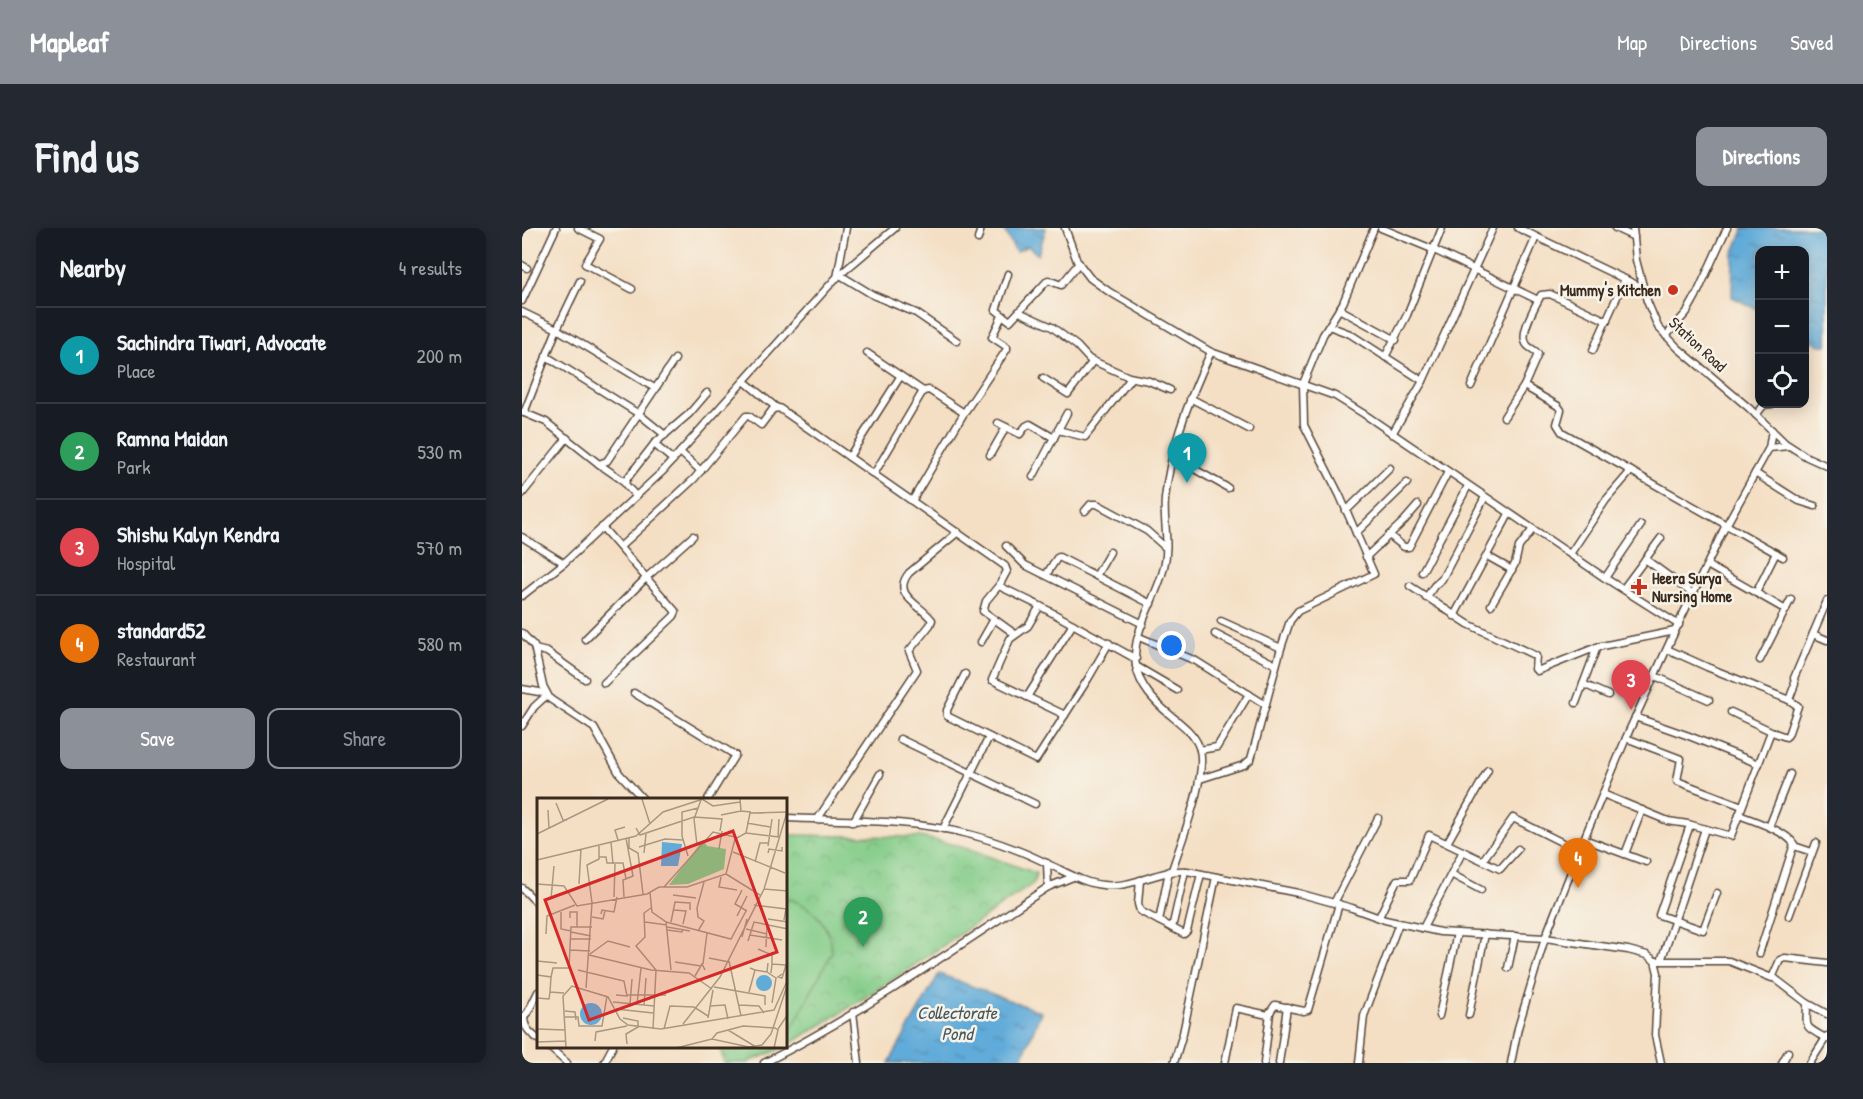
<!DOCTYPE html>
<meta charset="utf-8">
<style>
:root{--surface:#171b24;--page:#242831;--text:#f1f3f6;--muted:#9ea1a6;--line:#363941;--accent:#8c9099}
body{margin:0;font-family:"Patrick Hand",sans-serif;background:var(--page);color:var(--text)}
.controls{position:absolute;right:18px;top:18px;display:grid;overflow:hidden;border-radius:12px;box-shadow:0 3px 15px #0003}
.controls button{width:54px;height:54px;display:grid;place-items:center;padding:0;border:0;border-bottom:2px solid var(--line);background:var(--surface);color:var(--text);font:30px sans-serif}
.you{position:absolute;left:650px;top:418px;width:21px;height:21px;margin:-15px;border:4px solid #fff;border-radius:50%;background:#1a73e8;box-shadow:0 0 0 9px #1a73e833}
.badge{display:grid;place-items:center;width:39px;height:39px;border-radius:50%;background:var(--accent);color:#fff;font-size:20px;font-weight:700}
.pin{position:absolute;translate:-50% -50px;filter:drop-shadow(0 2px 3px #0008)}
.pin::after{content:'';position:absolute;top:32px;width:21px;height:18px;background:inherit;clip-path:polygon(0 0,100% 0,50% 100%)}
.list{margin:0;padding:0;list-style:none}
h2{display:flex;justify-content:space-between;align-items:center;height:78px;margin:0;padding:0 24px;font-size:26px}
h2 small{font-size:20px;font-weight:400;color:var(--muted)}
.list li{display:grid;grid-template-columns:39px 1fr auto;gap:18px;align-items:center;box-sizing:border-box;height:96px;padding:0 24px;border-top:2px solid var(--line)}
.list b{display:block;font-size:22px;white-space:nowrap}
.list p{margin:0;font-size:20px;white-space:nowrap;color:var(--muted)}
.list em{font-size:20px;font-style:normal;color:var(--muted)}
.actions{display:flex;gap:12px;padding:18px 24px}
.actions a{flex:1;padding:14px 0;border:2px solid var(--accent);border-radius:12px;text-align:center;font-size:21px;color:var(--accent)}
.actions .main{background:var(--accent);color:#fff}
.icon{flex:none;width:33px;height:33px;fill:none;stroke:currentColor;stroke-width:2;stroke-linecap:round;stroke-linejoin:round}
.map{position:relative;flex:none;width:1305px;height:835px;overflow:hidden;border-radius:12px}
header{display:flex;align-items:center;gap:36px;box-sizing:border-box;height:84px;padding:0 30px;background:var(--accent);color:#fff}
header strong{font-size:28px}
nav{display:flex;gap:33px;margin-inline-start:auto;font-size:21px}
.intro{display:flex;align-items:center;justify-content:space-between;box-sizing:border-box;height:144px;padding:0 36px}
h1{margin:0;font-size:42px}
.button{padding:15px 27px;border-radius:12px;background:var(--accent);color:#fff;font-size:21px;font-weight:700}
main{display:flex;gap:36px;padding:0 36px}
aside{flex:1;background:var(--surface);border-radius:12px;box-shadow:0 3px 15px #0003}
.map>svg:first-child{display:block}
.park{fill:url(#park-crowns);stroke:#5f7b53;stroke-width:1.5}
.pitch{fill:#83cc88;stroke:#5f7b53;stroke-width:1.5}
.water{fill:url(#water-ripples);stroke:#4e6a7c;stroke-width:1.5}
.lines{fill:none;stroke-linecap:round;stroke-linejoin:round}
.minor-casing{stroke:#574537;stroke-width:9}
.minor{stroke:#fff;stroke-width:6}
.poi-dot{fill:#c8321e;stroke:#f7f3e8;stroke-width:2}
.labels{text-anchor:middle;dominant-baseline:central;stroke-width:5;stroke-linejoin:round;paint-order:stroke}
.poi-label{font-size:16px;font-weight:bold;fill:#3b2a1e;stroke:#f7f3e8;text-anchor:end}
.street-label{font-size:16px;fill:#3b2a1e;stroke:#f7f3e8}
.water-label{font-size:18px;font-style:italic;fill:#48575f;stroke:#f7f3e8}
.inset-road{fill:none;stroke:#aa9782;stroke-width:1.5}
.view{fill:#d62828;fill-opacity:0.15;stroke:#d62828;stroke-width:3}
.inset-edge{fill:none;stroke:#3b2a1e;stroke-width:3}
</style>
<header>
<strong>Mapleaf</strong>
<nav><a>Map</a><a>Directions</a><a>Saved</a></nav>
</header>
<div class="intro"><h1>Find us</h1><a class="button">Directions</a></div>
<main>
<aside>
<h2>Nearby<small>4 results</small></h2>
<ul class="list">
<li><span class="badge" style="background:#0f9aa8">1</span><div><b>Sachindra Tiwari, Advocate</b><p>Place</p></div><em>200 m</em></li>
<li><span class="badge" style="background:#2e9e5b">2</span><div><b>Ramna Maidan</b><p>Park</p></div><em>530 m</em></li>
<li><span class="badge" style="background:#e0444e">3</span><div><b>Shishu Kalyn Kendra</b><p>Hospital</p></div><em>570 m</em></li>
<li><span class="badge" style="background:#e8710a">4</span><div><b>standard52</b><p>Restaurant</p></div><em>580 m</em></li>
</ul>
<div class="actions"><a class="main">Save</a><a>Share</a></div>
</aside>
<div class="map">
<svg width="1305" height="835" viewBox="0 0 1305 835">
<defs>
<pattern id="park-crowns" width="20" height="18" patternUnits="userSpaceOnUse" patternTransform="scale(1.5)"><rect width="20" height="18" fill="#83cc88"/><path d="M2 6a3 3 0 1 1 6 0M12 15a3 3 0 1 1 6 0" fill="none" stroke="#72af75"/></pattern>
<pattern id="water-ripples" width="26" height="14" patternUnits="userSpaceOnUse" patternTransform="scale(1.5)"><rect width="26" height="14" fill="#61abd9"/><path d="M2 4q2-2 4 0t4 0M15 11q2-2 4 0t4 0" fill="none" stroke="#518baf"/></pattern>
</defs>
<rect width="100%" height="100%" fill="#f7f3e8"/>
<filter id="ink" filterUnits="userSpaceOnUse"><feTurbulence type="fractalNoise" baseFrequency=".0167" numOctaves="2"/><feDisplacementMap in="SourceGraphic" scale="12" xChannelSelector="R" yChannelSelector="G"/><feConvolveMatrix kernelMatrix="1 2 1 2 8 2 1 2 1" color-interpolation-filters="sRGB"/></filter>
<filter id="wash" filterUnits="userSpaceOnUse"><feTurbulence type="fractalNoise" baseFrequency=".008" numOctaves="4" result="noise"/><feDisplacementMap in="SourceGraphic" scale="24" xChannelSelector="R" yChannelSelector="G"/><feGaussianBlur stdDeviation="1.35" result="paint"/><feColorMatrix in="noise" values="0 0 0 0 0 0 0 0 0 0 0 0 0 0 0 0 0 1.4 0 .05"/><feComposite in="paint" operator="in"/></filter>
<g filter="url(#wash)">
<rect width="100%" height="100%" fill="#f4dfc4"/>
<!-- park -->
<g class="park">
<path d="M264,607L398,609L434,617L514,645L512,655C431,711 350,768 264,818Z"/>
<path d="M198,819V818L263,819L225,835H202Z"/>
</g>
<!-- pitch -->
<path class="pitch" d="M268,671C293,680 308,698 310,724L268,804L264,807V672Z"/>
<!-- water -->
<g class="water">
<path d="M481,0H524L516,27L506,18L494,24Z"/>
<path d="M1222,0H1305V117H1298L1283,108L1282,22H1238L1237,82L1210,69L1211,26Z"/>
<path d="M417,746L519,784L498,835H367Z"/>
</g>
</g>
<g filter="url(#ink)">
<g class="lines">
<defs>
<g id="minor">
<path d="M56,0L78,11L63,36L110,61"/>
<path d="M543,0L555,33L568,50L586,63L689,124L813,168L842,186L1083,350L1157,397"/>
<path d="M859,0L910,21L1016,72"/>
<path d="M996,0L1121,60"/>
<path d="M1093,0L1112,9"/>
<path d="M1111,0L1114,32L1125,73L1136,99L1156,120L1227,180L1263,215L1285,229L1305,238"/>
<path d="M456,11L459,0"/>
<path d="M0,37L5,40"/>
<path d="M486,46L474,82L488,93L526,52L539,57L557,35"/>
<path d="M318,47L351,67L394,85L435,113"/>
<path d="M315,50L324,0"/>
<path d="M0,73L34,0"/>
<path d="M817,81L874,112"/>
<path d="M0,84L35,101L134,161"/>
<path d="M497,84L530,99L555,118L567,131L607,149L627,153L648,162"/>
<path d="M1085,93L1028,66L1019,67C1014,77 996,106 1005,117C1008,121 1013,121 1016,126L1002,158L1036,178L1039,182L1035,196L1040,204L1261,329"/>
<path d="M807,98L828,106L901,153"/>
<path d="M1144,108L1165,84L1174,68L1205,0"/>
<path d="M1071,122L1103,51"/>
<path d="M345,125L401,163L407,162L442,185"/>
<path d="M24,128L117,186L143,207"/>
<path d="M863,129L885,87L920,0"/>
<path d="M521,150L546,166L571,133"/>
<path d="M222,153L255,180"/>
<path d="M949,158L1014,9"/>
<path d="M668,170L727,201"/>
<path d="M0,184L24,194L77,236L85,233L153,131"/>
<path d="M2,185L35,101L58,53"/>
<path d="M1234,187L1242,177L1250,176"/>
<path d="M982,189L1002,158"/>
<path d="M476,195L498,206L504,198L508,196L532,210"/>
<path d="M536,202L563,209L609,150"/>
<path d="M870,206L901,153L971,0"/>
<path d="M132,216L151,232"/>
<path d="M1247,220L1267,218"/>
<path d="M158,224L179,243"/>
<path d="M468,227L484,199"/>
<path d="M327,229L378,149"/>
<path d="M651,229L706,260"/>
<path d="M77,236L103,254"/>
<path d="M1233,245L1277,273L1293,278"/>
<path d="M352,246L401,163"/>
<path d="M511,249L545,185"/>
<path d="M0,266L45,210"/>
<path d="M114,268L103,256L104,252L132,216L167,186L185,165"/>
<path d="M390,273L442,185L485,121V119L470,109L480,88"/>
<path d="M563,283L569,276H575L625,303L644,320"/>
<path d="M824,283L868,240"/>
<path d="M80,299L154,384L152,388L82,455"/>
<path d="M834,305L885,255"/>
<path d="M867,307L882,319H887L926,244"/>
<path d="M0,309L42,335"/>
<path d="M484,318L503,337L621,396"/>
<path d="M98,319L172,251L224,188H227L239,197L251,181L257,180L483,338L485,343L478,356L479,359L518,378L614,431"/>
<path d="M1048,326L1084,272L1109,243"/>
<path d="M965,328L990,342"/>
<path d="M844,329L882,293L896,277"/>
<path d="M1123,331L1171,366"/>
<path d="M1185,337L1264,382"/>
<path d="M900,344L946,258"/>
<path d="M524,347L535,330L537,329L629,376"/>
<path d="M574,348L588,324"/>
<path d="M1083,350L1119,297"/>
<path d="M888,358L946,396L1014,428L1013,441L1015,443L1075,419L1153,403"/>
<path d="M1101,361L1139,310"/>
<path d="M1234,365L1254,325"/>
<path d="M0,368L42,335L141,243L314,50L373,0"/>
<path d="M904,370L912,358L920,351L963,269"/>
<path d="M969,377L993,336L997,319L1011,301"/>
<path d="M518,378L506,398L488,411L470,452L543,487"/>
<path d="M462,380L464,373L478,356"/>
<path d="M461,383L493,406"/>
<path d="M932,388L987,286"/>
<path d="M699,393L759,420"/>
<path d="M0,405L12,418L21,458L28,471L72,500L97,545L121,571"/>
<path d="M693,406L754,437"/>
<path d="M1291,406L1305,412"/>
<path d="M617,409L674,433L744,477"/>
<path d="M63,411L125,349L171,308"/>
<path d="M459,414L472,391"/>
<path d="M13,421L25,424L63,451"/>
<path d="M1145,421L1185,439L1267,472"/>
<path d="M1238,432L1269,371"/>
<path d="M614,438L655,462"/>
<path d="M443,446L425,482V488L514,532L566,451L587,415"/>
<path d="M1133,448L1187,472"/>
<path d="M1061,456L1086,467"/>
<path d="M0,461L23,465"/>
<path d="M112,465L213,527L186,571"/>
<path d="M505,469L551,396"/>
<path d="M1054,475L1075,419"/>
<path d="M1209,484L1251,504"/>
<path d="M1113,489L1167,508L1237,536"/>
<path d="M0,498L12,479L25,467"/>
<path d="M1104,510L1159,531L1155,553L1220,578"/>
<path d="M378,511L513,576"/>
<path d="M678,522L695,519L727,466"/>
<path d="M678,551L722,537L729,531L759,420L768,393L776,383L852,346L818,268L782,197L781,156L801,107L821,75L852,0"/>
<path d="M1081,566L1146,593L1166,596L1209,608L1248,506L1250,504L1264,509L1266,507L1276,478L1267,472L1273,456L1272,450L1305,373"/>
<path d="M1217,587C1232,593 1264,603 1272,616L1237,726"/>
<path d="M264,590C325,593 390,591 450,607C473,613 505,625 526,636C544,644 561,655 581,657C611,661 635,641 665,643L776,665L830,680L863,692L918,704L1023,710L1106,722L1125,727L1133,733L1136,745L1133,807L1139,835"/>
<path d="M295,592L395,442L387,423L408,397L410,392C398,376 369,367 387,345L436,304"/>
<path d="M331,594L358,546"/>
<path d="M1168,597L1137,687L1181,702L1195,665"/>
<path d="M1247,599L1268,546"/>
<path d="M421,601L467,509"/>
<path d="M1062,611L1124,634"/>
<path d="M925,615L966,542"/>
<path d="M1272,618L1290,624"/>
<path d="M1103,626L1120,582"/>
<path d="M961,632L991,590L1057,623"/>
<path d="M525,635L526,659"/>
<path d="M650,642C659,614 687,545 677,519C672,505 658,495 647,486C632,473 618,459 614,438C608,404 635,371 642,339C648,316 641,293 643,271C648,220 667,170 689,124"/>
<path d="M929,646L959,662"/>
<path d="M618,652L616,676L618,683L662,706L665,703L679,646"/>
<path d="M0,660L16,676"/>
<path d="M812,675L856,590"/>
<path d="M1267,688L1294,615"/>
<path d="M857,689L875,652H888L907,607L978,641L996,621"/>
<path d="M637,693L647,643"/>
<path d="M650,700L663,643"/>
<path d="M901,700L941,623"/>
<path d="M1133,733H1207L1250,750L1258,732L1263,730L1305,735"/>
<path d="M1139,733L1183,601"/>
<path d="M986,740L993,708"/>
<path d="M1251,749L1285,775C1285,801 1280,797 1305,811"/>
<path d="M1285,775L1305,786"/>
<path d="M331,784L337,835"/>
<path d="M947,787L963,706"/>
<path d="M2,788C2,800 7,804 16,811"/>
<path d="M917,788L935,705"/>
<path d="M0,790L6,784L16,764"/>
<path d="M26,818L45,835"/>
<path d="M82,835L91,818"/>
<path d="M242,835C341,785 433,720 526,659L551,649"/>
<path d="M652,835L661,805L694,649"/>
<path d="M703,835L714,780L746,787L753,777L782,783L786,782L817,676"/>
<path d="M742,835L748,785"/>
<path d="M757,835L765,779"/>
<path d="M837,835L842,788L877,695"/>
<path d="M989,835L996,800L1023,710L1062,611L1107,503L1153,403L1201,303L1247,220L1250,202"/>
<path d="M1260,835L1266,824"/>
<path d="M1288,835L1305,808"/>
</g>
</defs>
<!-- minor casing -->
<use href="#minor" class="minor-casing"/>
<!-- minor -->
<use href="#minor" class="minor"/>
</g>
</g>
<!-- markers -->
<g class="poi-dot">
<circle cx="1151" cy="62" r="6"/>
<path d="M1114 350h6v6h6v6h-6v6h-6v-6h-6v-6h6z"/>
</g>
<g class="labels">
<!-- poi labels -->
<g class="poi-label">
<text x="1139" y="62">Mummy's Kitchen</text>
<text x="1130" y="350" text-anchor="start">Heera Surya<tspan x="1130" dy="18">Nursing Home</tspan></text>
</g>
<!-- street labels -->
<g class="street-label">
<text transform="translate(1176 116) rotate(43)">Station Road</text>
</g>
<!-- water labels -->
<g class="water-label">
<text x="435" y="784">Collectorate<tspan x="435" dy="21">Pond</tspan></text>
</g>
</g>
<!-- overview -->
<g transform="translate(15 570)">
<rect width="250" height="250" fill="#f4dfc4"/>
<path d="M166,42L170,48L189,51L187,71L151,86L132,87Z" fill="#83cc88"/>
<path d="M156 59a9 9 0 1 1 18 0a9 9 0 1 1-18 0Z" fill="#83cc88"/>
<path d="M125,44L145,46L141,68H124ZM219 185a8 8 0 1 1 16 0a8 8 0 1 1-16 0ZM43 216a11 11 0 1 1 22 0a11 11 0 1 1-22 0Z" fill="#61abd9"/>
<path class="inset-road" d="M105,1L113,26M165,1L176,8L203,4M203,1L204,13L214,14M19,5L26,22H30M11,12L12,31M184,17L204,13M210,25L233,29M99,30L103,37L157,19L185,21L183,33M209,35L242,39M0,36L71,1M241,39L242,21M92,40V50L101,55L106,96M81,42L78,32L88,29M74,44L76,66M160,47L157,21L164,2M231,48L235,21M102,49L128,41L146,42M182,51L185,33M196,54L248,75M107,55L109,36M231,55L232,51L245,53V49M151,58L145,38V14L161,10M62,59H69L70,65H86L89,81M0,62L99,38L126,14L166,1M218,64L223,45H231M189,76L223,97M184,79L182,89L200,92M0,86L27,88L40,108L110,96L122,89H150L189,76L198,41L209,35L213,15L251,14M42,86L44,51M127,89L176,34L198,39M227,91L250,14M205,92L198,106L210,113M113,95L115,114L129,124L134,172M136,97L159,100M77,99L78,66M87,99L86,82L96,78L89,40M14,101L17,68M217,107L249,111L247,122M114,110L107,115L108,139L99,148L119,172L116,231M137,112L149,113L146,126M24,114V131L34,133M64,116L65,112L77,114L80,99M200,118L210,98M55,119L66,121L68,113M33,120V114H40V129M231,121L251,124M108,124L130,127M129,124L194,141L209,113M134,124L138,104L153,105V112M130,129L153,133M209,131L230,136M130,132L145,134L146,131M161,133L167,123L161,119L160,110L167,84M34,134L54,138M9,136L10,118L38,107M213,137L245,142M205,139L210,121M33,141H54M211,143L217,124L251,131M229,149L230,127M221,151L235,157V166M33,152L53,153M53,156L71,143L93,149M52,157L114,172L152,175L175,191M172,160L192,164M0,163L20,165M192,163L204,218M138,164L164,168M166,166L170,135M41,172L87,183L90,198L79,197M218,172L230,174L231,165M230,174L239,180L235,205M234,175L235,166L249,167M245,176L241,179L245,180L249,167M0,177L14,179L13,194L27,195M158,178L165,166L168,172M14,179L16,170H32L34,129H55M177,189L228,198V207M49,190L55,105L50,67L62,61V47M212,194L218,172L213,170M90,197H129M0,200L12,201L13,194M76,204L117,208M93,206L95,181M100,206L104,170M107,207L109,180M202,207L222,208L227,215M173,208L188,207L191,221M79,211L116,215M28,213L38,214L39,222M28,219H41L42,228H65L70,198M86,220L101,223V229L89,236L90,246M171,220L176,192M146,226L183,179L227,91L251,93M0,231L28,232L29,250M127,231L133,208L157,209L171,218M241,231L251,216M28,232L26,198L35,188L71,199L83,221L91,227L124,231L237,212L251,181M191,232L219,249M175,241L180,235L206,228L238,230L241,232L237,250M58,243L59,234L90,228M0,244L28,243M139,250L175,241L212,249L225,247L234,236L251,185"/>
<path class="view" d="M196,33L240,154L52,222L8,102Z"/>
<rect width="250" height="250" class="inset-edge"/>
</g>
</svg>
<div class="controls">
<button>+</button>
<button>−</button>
<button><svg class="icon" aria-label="locate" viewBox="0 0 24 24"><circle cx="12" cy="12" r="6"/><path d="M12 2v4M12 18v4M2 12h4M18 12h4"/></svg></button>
</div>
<div class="you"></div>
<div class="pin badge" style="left:665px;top:255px;background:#0f9aa8">1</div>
<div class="pin badge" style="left:341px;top:719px;background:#2e9e5b">2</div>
<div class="pin badge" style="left:1109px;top:482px;background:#e0444e">3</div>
<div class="pin badge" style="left:1056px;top:660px;background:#e8710a">4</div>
</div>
</main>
